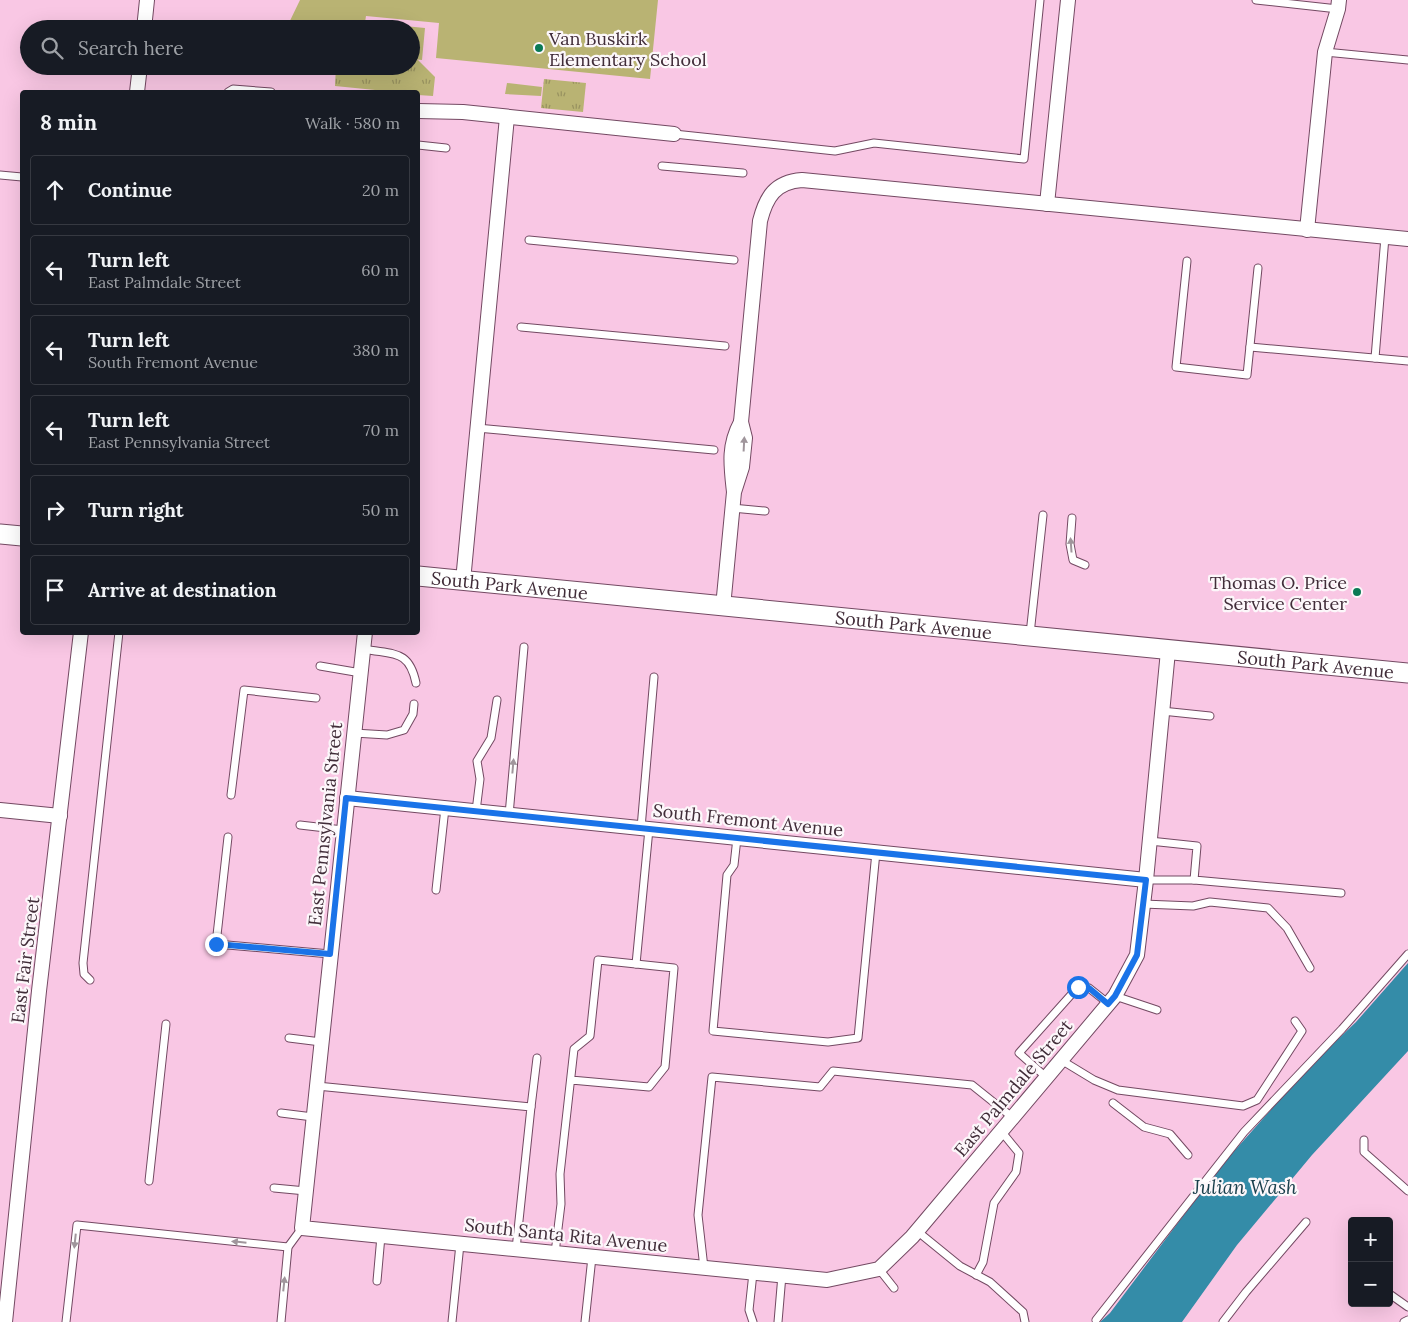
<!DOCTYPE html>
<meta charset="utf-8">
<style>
:root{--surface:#171b24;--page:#242831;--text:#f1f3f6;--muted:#9ea1a6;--line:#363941}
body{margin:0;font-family:Lora,serif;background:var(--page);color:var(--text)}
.controls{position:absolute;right:15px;bottom:15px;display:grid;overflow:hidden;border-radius:5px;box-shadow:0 5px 20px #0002}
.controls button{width:45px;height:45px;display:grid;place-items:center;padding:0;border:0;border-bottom:1px solid var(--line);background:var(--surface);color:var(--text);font:25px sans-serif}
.stop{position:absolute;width:15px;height:15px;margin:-11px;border:4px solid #1a73e8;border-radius:50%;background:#fff}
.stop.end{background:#1a73e8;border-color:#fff;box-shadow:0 1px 5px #0008}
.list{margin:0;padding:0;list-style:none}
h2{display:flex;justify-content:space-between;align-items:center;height:65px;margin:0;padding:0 20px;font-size:21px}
h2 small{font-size:16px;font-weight:400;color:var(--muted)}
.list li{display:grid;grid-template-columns:32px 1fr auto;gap:15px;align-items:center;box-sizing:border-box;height:70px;margin:0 10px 10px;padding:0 10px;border:1px solid var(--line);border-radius:5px}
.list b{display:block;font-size:19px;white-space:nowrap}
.list p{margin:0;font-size:16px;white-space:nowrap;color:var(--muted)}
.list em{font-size:16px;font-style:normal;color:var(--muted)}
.icon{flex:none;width:28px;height:28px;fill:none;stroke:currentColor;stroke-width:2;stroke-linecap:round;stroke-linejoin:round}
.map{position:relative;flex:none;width:1408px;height:1322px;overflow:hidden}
.search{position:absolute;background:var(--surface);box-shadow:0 5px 20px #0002;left:20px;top:20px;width:400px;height:55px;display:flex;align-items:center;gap:12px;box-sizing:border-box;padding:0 18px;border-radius:28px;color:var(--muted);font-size:19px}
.panel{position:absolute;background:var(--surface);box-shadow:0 5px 20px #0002;left:20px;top:90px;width:400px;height:545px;border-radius:5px}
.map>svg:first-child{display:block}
.green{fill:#b9b373}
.park{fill:url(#park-tufts)}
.water{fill:#348ca8}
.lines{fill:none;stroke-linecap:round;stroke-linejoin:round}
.lane-casing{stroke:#734962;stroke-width:9}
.street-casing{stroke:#734962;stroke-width:16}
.secondary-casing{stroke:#734962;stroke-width:21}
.lane{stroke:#fff;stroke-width:7}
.street{stroke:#fff;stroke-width:14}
.secondary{stroke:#fff;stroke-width:19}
.oneway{fill:#a0969c}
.route{stroke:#1a73e8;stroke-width:6}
.poi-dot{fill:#0b7a55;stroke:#fcf7fa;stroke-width:2}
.labels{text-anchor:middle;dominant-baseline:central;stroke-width:4.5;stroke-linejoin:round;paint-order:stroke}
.poi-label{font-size:18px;fill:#412d39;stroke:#fcf7fa;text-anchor:start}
.street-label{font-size:18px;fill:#412d39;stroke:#fcf7fa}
.water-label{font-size:19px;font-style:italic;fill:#183e4b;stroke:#fcf7fa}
</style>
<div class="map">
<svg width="1408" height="1322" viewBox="0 0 1408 1322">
<defs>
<pattern id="park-tufts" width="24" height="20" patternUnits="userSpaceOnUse" patternTransform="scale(1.25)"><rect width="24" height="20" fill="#b9b373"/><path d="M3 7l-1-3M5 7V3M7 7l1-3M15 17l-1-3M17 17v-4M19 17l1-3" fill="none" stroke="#98925f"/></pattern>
</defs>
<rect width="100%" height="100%" fill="#f9c7e4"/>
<!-- green -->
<g class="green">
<path d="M300,0H658L650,79L436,58L439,23L366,16L364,29H286Z"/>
<path d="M373,23L425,28L422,60L411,59V29H373Z"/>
<path d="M507,83L542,87L541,96L505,94Z"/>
</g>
<!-- park -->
<g class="park">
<path d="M411,59H417L435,77L433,96L418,95V92H395L335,86L336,66H411Z"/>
<path d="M544,79L586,83L583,112L541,108Z"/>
</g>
<!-- water -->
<path class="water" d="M1408,963V1051L1312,1155L1237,1245L1182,1322H1100L1110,1313L1220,1167L1309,1067L1356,1022Z"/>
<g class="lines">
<defs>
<g id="lane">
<path d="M1256,0L1338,9"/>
<path d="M1325,52L1408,60"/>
<path d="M228,92L233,89L271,92"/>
<path d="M674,134L835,151L874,143L1024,159L1040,0"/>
<path d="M418,145L446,148"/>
<path d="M662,166L743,173"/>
<path d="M0,175L22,177"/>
<path d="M529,240L734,260"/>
<path d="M1187,261L1176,367L1247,375L1258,268"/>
<path d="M521,327L725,346"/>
<path d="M1250,347L1408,361"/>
<path d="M1375,358L1385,237"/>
<path d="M477,428L714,450"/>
<path d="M732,508L765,511"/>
<path d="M1072,518L1070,544L1073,560L1085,565"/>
<path d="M1030,634L1043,515"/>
<path d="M364,649C393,655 409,649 416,683"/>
<path d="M320,666L361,673"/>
<path d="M1162,711L1210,716"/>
<path d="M354,733L387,735L404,730L413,714L414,704"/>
<path d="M231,795L244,690L316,698"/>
<path d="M476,811L480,779L477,761L491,738L497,700"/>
<path d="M509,815L524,647"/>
<path d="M300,825L343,830"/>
<path d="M641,828L654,677"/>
<path d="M228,837L216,944L330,954"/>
<path d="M737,838L734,865L727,875L713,1031L828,1042L858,1038L876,852"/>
<path d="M1150,841L1197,846L1194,880L1341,893"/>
<path d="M1146,880H1194"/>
<path d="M436,890L445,808"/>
<path d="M1143,904L1193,906L1210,902L1268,908L1287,928L1310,968"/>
<path d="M636,964L649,829"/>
<path d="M90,980L84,974L83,963L119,632"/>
<path d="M1115,996L1157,1010"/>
<path d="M289,1038L321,1042"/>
<path d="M1061,1060L1094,1080L1118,1090L1243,1106L1257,1100L1302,1031L1295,1021"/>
<path d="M1046,1077L1019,1053L1078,987L1089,988L1109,1004"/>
<path d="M317,1086L531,1107L516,1249"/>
<path d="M1113,1103L1144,1127L1170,1134L1188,1155"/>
<path d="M531,1107L537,1058"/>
<path d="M281,1113L313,1117"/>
<path d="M1364,1140V1152L1408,1191"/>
<path d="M149,1181L166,1024"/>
<path d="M274,1188L306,1191"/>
<path d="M917,1231L960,1266L990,1282L1023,1312L1025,1322"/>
<path d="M555,1253L561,1204L560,1174L574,1049L590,1036L598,960L674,968L665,1067L649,1087L571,1080"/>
<path d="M704,1268L698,1215L712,1077L820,1087L833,1071L972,1085L1012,1117"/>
<path d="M879,1269L894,1288"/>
<path d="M976,1275L983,1262L994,1203L1016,1172L1019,1153L1001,1131"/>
<path d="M377,1281L381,1236"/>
<path d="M1391,1295L1408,1307"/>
<path d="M1096,1320L1244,1132L1342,1029L1408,954"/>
<path d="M66,1322L77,1225L288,1247"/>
<path d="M281,1322L288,1247L302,1228"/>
<path d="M452,1322L460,1244"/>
<path d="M585,1322L592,1257"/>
<path d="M753,1322L749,1310L753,1273"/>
<path d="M778,1322L782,1275"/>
<path d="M1223,1322L1246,1292L1306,1222"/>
<path d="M1404,1322L1408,1320"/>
</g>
<g id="street">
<path d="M144,29L147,0"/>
<path d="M137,92L140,66"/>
<path d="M418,111L463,112L674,134"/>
<path d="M1047,204L1068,0"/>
<path d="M1307,230L1325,52L1338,9L1339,0"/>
<path d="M741,422L760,221C766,197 775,182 802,180L1408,239"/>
<path d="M463,581L507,117"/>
<path d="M723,607L734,492L742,467L745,438L741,422C728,446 731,465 734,492"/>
<path d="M365,632L302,1228L827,1280L879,1269L912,1237L1115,996L1137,955L1146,880L1168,651"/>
<path d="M347,798L1146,880"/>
<path d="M0,810L60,816"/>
<path d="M5,1322L39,991L81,632"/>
</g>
<g id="secondary">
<path d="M0,534L22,536"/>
<path id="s1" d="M418,576L1408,673"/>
</g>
</defs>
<!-- lane casing -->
<use href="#lane" class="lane-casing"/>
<!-- street casing -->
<use href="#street" class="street-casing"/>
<!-- secondary casing -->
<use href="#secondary" class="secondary-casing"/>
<!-- lane -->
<use href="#lane" class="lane"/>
<!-- street -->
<use href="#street" class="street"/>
<!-- secondary -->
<use href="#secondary" class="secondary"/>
</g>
<!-- one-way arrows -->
<defs><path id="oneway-solid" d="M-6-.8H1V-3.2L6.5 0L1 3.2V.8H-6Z" transform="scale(1.25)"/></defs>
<g class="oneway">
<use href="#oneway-solid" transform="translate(744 444) rotate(-87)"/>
<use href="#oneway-solid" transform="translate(1071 545) rotate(-94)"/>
<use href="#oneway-solid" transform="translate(513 766) rotate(-85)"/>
<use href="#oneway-solid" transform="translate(75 1241) rotate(96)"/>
<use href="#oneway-solid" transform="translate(239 1242) rotate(-174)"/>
<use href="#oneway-solid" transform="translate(284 1284) rotate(-84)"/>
</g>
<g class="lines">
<!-- route -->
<path class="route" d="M216,944L330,954L346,798L1146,880L1137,955L1115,996L1108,1004L1089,988L1078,987"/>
</g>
<!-- markers -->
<g class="poi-dot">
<circle cx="539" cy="48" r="5"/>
<circle cx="1357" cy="592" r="5"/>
</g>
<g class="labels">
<!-- poi labels -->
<g class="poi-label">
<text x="549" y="38">Van Buskirk<tspan x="549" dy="21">Elementary School</tspan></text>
<text x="1347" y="582" text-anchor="end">Thomas O. Price<tspan x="1347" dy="21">Service Center</tspan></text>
</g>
<!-- street labels -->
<g class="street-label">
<text stroke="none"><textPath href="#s1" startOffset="92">South Park Avenue</textPath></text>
<text stroke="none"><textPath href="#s1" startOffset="498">South Park Avenue</textPath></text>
<text stroke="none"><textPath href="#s1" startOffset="902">South Park Avenue</textPath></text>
<text transform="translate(748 820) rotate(6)">South Fremont Avenue</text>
<text transform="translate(325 824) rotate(-84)">East Pennsylvania Street</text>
<text transform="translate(25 960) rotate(-83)">East Fair Street</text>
<text transform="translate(1013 1088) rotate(-50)">East Palmdale Street</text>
<text transform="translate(566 1235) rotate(6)">South Santa Rita Avenue</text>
</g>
<!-- water labels -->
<g class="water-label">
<text x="1245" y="1187">Julian Wash</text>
</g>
</g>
</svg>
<div class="controls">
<button>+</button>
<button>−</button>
</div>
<div class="stop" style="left:1078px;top:987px"></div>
<div class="stop end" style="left:216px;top:944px"></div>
<div class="search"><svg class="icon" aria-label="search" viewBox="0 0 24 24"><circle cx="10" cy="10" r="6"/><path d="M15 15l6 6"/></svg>Search here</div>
<section class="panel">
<h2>8 min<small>Walk · 580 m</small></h2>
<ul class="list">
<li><svg class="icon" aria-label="ahead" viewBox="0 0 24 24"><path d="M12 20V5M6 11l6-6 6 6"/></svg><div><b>Continue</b></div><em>20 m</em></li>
<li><svg class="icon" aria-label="left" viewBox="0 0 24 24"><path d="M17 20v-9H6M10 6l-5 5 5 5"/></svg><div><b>Turn left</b><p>East Palmdale Street</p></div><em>60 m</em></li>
<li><svg class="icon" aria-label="left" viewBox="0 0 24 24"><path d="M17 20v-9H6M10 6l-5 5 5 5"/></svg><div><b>Turn left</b><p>South Fremont Avenue</p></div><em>380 m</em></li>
<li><svg class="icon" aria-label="left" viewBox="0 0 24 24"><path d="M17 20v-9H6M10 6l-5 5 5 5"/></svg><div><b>Turn left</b><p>East Pennsylvania Street</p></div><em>70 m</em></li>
<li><svg class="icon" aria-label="right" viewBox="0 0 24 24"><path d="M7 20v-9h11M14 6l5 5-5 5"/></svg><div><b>Turn right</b></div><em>50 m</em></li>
<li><svg class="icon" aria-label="arrive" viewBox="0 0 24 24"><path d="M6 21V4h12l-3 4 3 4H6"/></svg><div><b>Arrive at destination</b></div></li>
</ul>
</section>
</div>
